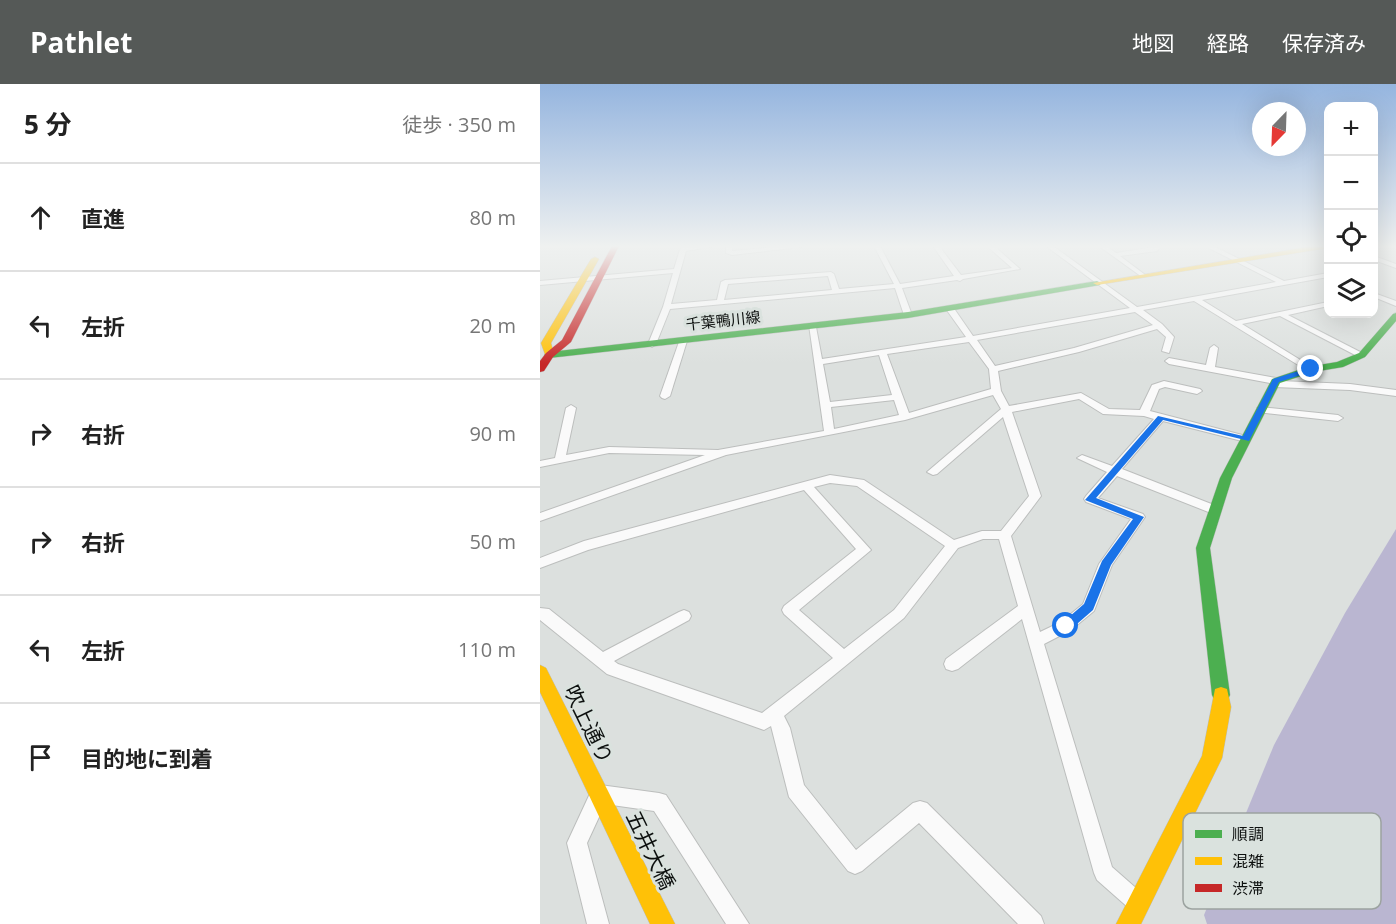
<!DOCTYPE html>
<html lang="ja">
<meta charset="utf-8">
<style>
:root{--surface:#fff;--page:#f6f6f6;--text:#222;--muted:#767676;--line:#e0e0e0;--accent:#555957}
body{margin:0;font-family:"Open Sans","Noto Sans JP",sans-serif;background:var(--page);color:var(--text)}
.controls{position:absolute;right:18px;top:18px;display:grid;overflow:hidden;border-radius:12px;box-shadow:0 6px 24px #0002}
.controls button{width:54px;height:54px;display:grid;place-items:center;padding:0;border:0;border-bottom:2px solid var(--line);background:var(--surface);color:var(--text);font:30px sans-serif}
.compass{position:absolute;left:712px;top:18px;width:54px;height:54px;border-radius:50%;background:var(--surface);box-shadow:0 6px 24px #0002;rotate:203deg}
.stop{position:absolute;width:18px;height:18px;margin:-14px;border:4px solid #1a73e8;border-radius:50%;background:#fff}
.stop.end{background:#1a73e8;border-color:#fff;box-shadow:0 2px 6px #0008}
.list{margin:0;padding:0;list-style:none}
h2{display:flex;justify-content:space-between;align-items:center;height:78px;margin:0;padding:0 24px;font-size:26px}
h2 small{font-size:20px;font-weight:400;color:var(--muted)}
.list li{display:grid;grid-template-columns:39px 1fr auto;gap:18px;align-items:center;box-sizing:border-box;height:108px;padding:0 24px;border-top:2px solid var(--line)}
.list b{display:block;font-size:22px;white-space:nowrap}
.list em{font-size:20px;font-style:normal;color:var(--muted)}
.icon{flex:none;width:33px;height:33px;fill:none;stroke:currentColor;stroke-width:2;stroke-linecap:round;stroke-linejoin:round}
.map{position:relative;flex:none;width:856px;height:840px;overflow:hidden}
header{display:flex;align-items:center;gap:36px;box-sizing:border-box;height:84px;padding:0 30px;background:var(--accent);color:#fff}
header strong{font-size:28px}
nav{display:flex;gap:33px;margin-inline-start:auto;font-size:21px}
main{display:flex}
aside{flex:1;background:var(--surface)}
.map>svg:first-child{display:block}
.water{fill:#bab6d1}
.lines{fill:none;stroke-linecap:round;stroke-linejoin:round}
.street-casing{stroke:#bcbebd;stroke-width:2}
.fast-casing{stroke:#bcbebd;stroke-width:1}
.slow-casing{stroke:#bcbebd;stroke-width:1}
.jam-casing{stroke:#bcbebd;stroke-width:1}
.street{fill:#fafafa;fill-rule:evenodd}
.fast{fill:#4caf50;fill-rule:evenodd}
.slow{fill:#ffc107;fill-rule:evenodd}
.jam{fill:#c62828;fill-rule:evenodd}
.route{fill:#1a73e8}
.labels{text-anchor:middle;dominant-baseline:central;stroke-width:6;stroke-linejoin:round;paint-order:stroke}
.far-street-label{font-size:15px;fill:#0d100f;stroke:#dae2de}
.near-street-label{font-size:21px;fill:#0d100f;stroke:#dae2de}
.key{fill:#dae2de;stroke:#9ca3a0;stroke-width:1.5}
.key-label{font-size:16px;fill:#0d100f}
</style>
<header>
<strong>Pathlet</strong>
<nav><a>地図</a><a>経路</a><a>保存済み</a></nav>
</header>
<main>
<aside>
<h2>5 分<small>徒歩 · 350 m</small></h2>
<ul class="list">
<li><svg class="icon" aria-label="ahead" viewBox="0 0 24 24"><path d="M12 20V5M6 11l6-6 6 6"/></svg><div><b>直進</b></div><em>80 m</em></li>
<li><svg class="icon" aria-label="left" viewBox="0 0 24 24"><path d="M17 20v-9H6M10 6l-5 5 5 5"/></svg><div><b>左折</b></div><em>20 m</em></li>
<li><svg class="icon" aria-label="right" viewBox="0 0 24 24"><path d="M7 20v-9h11M14 6l5 5-5 5"/></svg><div><b>右折</b></div><em>90 m</em></li>
<li><svg class="icon" aria-label="right" viewBox="0 0 24 24"><path d="M7 20v-9h11M14 6l5 5-5 5"/></svg><div><b>右折</b></div><em>50 m</em></li>
<li><svg class="icon" aria-label="left" viewBox="0 0 24 24"><path d="M17 20v-9H6M10 6l-5 5 5 5"/></svg><div><b>左折</b></div><em>110 m</em></li>
<li><svg class="icon" aria-label="arrive" viewBox="0 0 24 24"><path d="M6 21V4h12l-3 4 3 4H6"/></svg><div><b>目的地に到着</b></div></li>
</ul>
</aside>
<div class="map">
<svg width="856" height="840" viewBox="0 0 856 840">
<rect width="100%" height="100%" fill="#dce0de"/>
<!-- water -->
<path class="water" d="M856,445V840H667L664,831L734,661L805,529Z"/>
<g class="lines">
<defs>
<g id="street">
<path d="M141,162H175L146,167L131,220L177,216L181,198L185,196L291,188L294,190L299,205L354,200L334,162H340L360,200L414,192L393,162H399L421,191L472,184L447,162H454L480,185L423,195L420,197L417,196L362,204L372,231L368,233L364,231L355,204L130,225L116,260L112,263L108,260L123,223L133,189L0,201V197L134,185ZM288,192L292,206L184,216L188,200Z"/>
<path d="M186,162H192V167L245,162H269L192,171L186,169Z"/>
<path d="M506,162H513L597,223L736,198L665,162H673L744,197L788,189V193L662,216L696,237L788,218V222L748,231L826,271L819,273L740,232L702,240L775,285L774,287H768L654,217L603,226L622,240L634,253L629,269L622,267L626,253L617,245L539,268L458,287L461,307L469,322L541,309L569,325L600,326L612,301L624,297L660,305L662,307L657,310L625,303L619,305L610,327L710,353L711,355L706,358L623,337L582,385L679,423L681,426L675,430L671,429L577,392L558,414L603,430L605,433L572,481L554,527L531,546L504,560L572,783L605,812L608,819L605,826L598,829L591,826L557,796L554,789L482,535L418,585L412,587L406,585L404,580L406,575L478,522L459,455H443L418,464L364,534L244,632L250,644L264,701L316,766L373,719L380,717L387,719L501,832L504,840H478L379,739L322,787L315,790L308,787L249,713L231,642L224,646L67,590L0,536V524L9,525L63,568L139,528L144,526L149,528L151,532L149,536L74,577L78,580L222,629L293,574L244,530L242,526L244,522L316,465L264,406L48,466L0,484V474L44,457L290,391L324,396L414,456L442,447H461L489,412L463,333L397,390L393,391L387,388L461,325L453,311L365,336L186,371L0,437V429L165,371L69,369L0,383V377L15,374L26,324L31,321L36,324L26,371L69,363L178,366L284,347L269,241L276,243L282,275L426,253L406,225L410,223H413L433,252L590,224ZM595,228L613,241L534,264L455,282L437,256ZM429,258L449,285L451,305L369,329L347,270ZM339,271L352,311L290,318L283,280ZM539,315L563,330L604,332L614,335L572,382L542,371L537,374L567,388L546,412L544,415L546,418L591,435L559,480L543,520L521,538L500,548L471,452L501,412L472,328ZM354,316L359,331L294,345L291,323ZM290,399L317,402L405,462L354,526L304,565L259,526L331,466L274,403Z"/>
<path d="M559,162H566L576,169L621,162L617,167L580,172L604,190L605,191L602,193Z"/>
<path d="M834,172L856,180V184L834,176Z"/>
<path d="M834,209L856,217V222L834,213Z"/>
<path d="M140,255L147,257L130,312L125,315L122,314L120,312Z"/>
<path d="M674,261L678,264L675,283L736,294L740,297L810,300L856,306V312L810,306L734,303L731,302L730,299L629,280L625,277L629,274L666,281L670,264Z"/>
<path d="M720,323L798,331L803,334L798,337L717,328V324Z"/>
<path d="M60,701L119,709L126,711L209,840H186L114,727L65,720L47,759L69,840H47L27,759L53,703Z"/>
</g>
<g id="fast">
<path d="M557,197L561,199L560,201L368,234L9,274L4,271L9,268L368,228Z"/>
<path d="M856,229V237L825,273L803,283L773,288L740,299L692,394L670,464L690,611L687,617L681,619L675,617L672,611L656,464L680,394L732,295L767,283L797,278L819,269L853,230Z"/>
</g>
<g id="slow">
<path d="M773,162L788,164L557,201L553,199Z"/>
<path d="M55,173L59,175L11,259L14,271L6,273L1,259L51,175Z"/>
<path d="M0,581L6,584L135,840H110L0,608Z"/>
<path d="M681,603L687,605L691,623L682,674L601,840H576L662,672L675,605Z"/>
</g>
<path id="jam" d="M72,162H79L31,258L13,273L4,287L0,288V277L6,269L22,256Z"/>
</defs>
<!-- street casing -->
<use href="#street" class="street-casing"/>
<!-- fast casing -->
<use href="#fast" class="fast-casing"/>
<!-- slow casing -->
<use href="#slow" class="slow-casing"/>
<!-- jam casing -->
<use href="#jam" class="jam-casing"/>
<!-- street -->
<use href="#street" class="street"/>
<!-- fast -->
<use href="#fast" class="fast"/>
<!-- slow -->
<use href="#slow" class="slow"/>
<!-- jam -->
<use href="#jam" class="jam"/>
</g>
<!-- sky -->
<linearGradient id="sky" x2="0" y2="1"><stop stop-color="#95b5df"/><stop offset="0.58" stop-color="#eff1f0"/><stop offset="1" stop-color="#eff1f0" stop-opacity="0"/></linearGradient>
<rect width="856" height="280" fill="url(#sky)"/>
<!-- route -->
<path class="route" d="M771,283L774,287L739,298L709,357L623,336L556,414L604,433L571,481L553,526L530,546H522V539L544,520L562,477L593,435L545,416L618,332L703,352L733,295Z"/>
<g class="labels">
<!-- far-street labels -->
<g class="far-street-label">
<text transform="translate(183 236) rotate(-6)">千葉鴨川線</text>
</g>
<!-- near-street labels -->
<g class="near-street-label">
<text transform="translate(49 640) rotate(64)">吹上通り</text>
<text transform="translate(111 766) rotate(64)">五井大橋</text>
</g>
</g>
<!-- legend -->
<rect x="643" y="729" width="198" height="96" rx="9" class="key"/>
<rect x="655" y="746" width="27" height="8" fill="#4caf50"/>
<rect x="655" y="773" width="27" height="8" fill="#ffc107"/>
<rect x="655" y="800" width="27" height="8" fill="#c62828"/>
<g class="key-label">
<text x="692" y="756">順調</text>
<text x="692" y="783">混雑</text>
<text x="692" y="810">渋滞</text>
</g>
</svg>
<div class="controls">
<button>+</button>
<button>−</button>
<button><svg class="icon" aria-label="locate" viewBox="0 0 24 24"><circle cx="12" cy="12" r="6"/><path d="M12 2v4M12 18v4M2 12h4M18 12h4"/></svg></button>
<button><svg class="icon" aria-label="layers" viewBox="0 0 24 24"><path d="M12 4l9 5-9 5-9-5zM3 14l9 5 9-5"/></svg></button>
</div>
<svg class="compass" viewBox="-18 -18 36 36"><path d="M0-13l5 13h-10z" fill="#e53935"/><path d="M0 13l5-13h-10z" fill="#767676"/></svg>
<div class="stop" style="left:526px;top:542px"></div>
<div class="stop end" style="left:771px;top:285px"></div>
</div>
</main>
